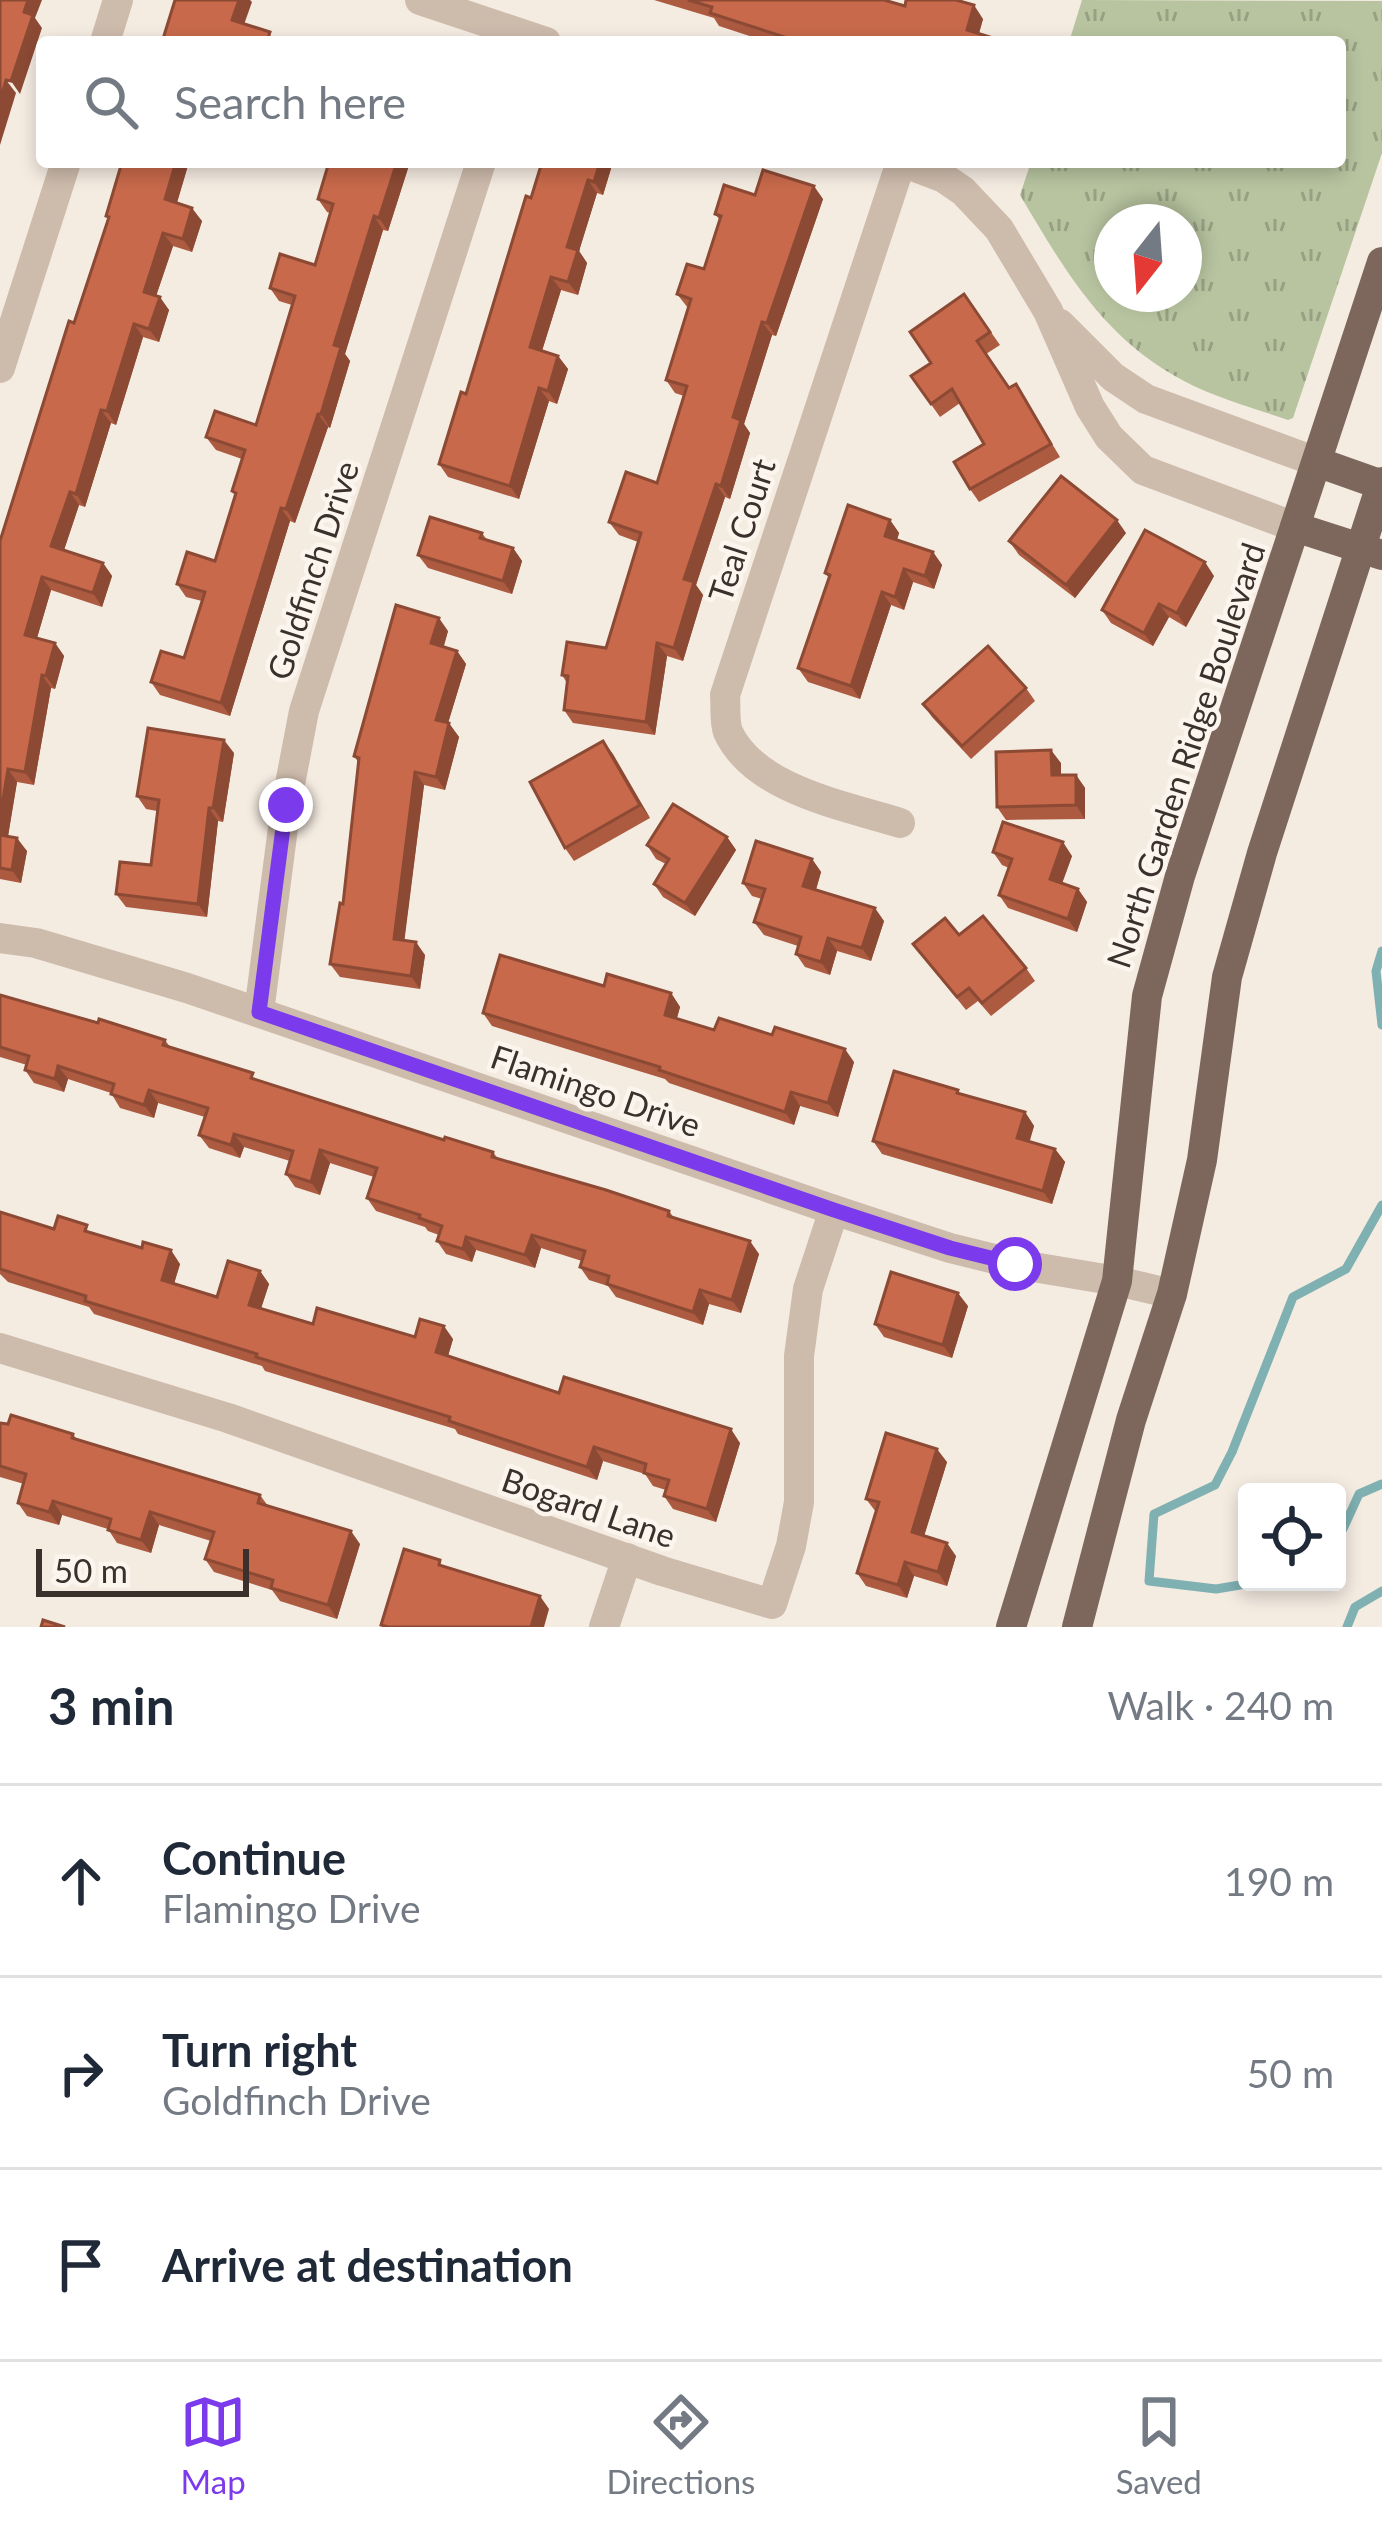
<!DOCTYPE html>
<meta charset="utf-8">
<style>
:root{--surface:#fff;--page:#f2f2f3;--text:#1f2937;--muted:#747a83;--line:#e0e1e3;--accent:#7c3aed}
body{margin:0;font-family:Lato,sans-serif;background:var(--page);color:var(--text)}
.controls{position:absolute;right:36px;bottom:36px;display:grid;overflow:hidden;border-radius:12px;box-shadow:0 6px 18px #0003}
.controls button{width:108px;height:108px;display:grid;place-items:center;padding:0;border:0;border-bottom:3px solid var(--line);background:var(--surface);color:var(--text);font:60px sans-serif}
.compass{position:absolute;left:1094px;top:204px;width:108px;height:108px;border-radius:50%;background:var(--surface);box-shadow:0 6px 18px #0003;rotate:197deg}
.scale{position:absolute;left:36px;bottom:30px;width:213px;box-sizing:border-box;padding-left:12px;border:6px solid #3b302b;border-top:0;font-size:33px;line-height:42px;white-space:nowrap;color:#3b302b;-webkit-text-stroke:9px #fbf5ee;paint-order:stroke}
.stop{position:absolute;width:36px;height:36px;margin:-27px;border:9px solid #7c3aed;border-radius:50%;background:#fff}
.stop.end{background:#7c3aed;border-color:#fff;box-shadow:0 3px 12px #0008}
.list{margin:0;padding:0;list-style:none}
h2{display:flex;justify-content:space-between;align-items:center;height:156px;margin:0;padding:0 48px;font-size:51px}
h2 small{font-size:39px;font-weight:400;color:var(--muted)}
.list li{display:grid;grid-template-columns:78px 1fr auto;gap:36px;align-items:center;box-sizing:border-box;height:192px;padding:0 48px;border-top:3px solid var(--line)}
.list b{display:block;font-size:45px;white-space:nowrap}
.list p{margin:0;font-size:39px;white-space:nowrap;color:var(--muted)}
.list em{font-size:39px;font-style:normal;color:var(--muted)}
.icon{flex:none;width:66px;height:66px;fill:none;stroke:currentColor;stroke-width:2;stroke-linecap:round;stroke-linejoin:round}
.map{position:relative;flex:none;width:1382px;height:1627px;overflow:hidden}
.search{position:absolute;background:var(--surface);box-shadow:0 6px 18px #0003;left:36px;right:36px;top:36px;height:132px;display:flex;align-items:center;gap:30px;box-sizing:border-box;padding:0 42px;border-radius:12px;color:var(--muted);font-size:45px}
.sheet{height:732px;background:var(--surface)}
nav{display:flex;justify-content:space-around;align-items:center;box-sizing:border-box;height:168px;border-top:3px solid var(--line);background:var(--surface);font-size:33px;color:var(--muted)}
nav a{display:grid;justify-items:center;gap:6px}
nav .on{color:var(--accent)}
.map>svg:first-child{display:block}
.park{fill:url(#park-tufts);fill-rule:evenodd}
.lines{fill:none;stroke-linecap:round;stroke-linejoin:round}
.stream{stroke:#7fb0b2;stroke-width:9}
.minor{stroke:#cdbbac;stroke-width:30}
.major{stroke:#7d675c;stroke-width:30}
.wall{fill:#ac5a40}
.shaded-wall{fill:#8c4a34}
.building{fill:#c8694b;stroke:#8c4a34;stroke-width:3}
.route{stroke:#7c3aed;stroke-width:15}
.labels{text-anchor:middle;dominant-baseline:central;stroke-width:9;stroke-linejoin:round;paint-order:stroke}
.street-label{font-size:33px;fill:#3b302b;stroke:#fbf5ee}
</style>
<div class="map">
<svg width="1382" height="1627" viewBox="0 0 1382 1627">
<defs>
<pattern id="park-tufts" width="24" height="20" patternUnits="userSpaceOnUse" patternTransform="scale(3)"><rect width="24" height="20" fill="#b8c4a0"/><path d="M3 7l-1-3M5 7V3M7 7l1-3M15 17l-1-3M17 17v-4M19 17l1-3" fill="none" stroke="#97a083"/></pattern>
</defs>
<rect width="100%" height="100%" fill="#f4ebe1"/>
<!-- park -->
<path class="park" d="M1082,0L1382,1V153L1293,418L1288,420C1254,408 1216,398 1184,381C1104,339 1065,271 1020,195L1031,162H1340V42H1069ZM1112,222H1184V294H1112Z"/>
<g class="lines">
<!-- stream -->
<g class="stream">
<path d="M1382,951L1376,971L1382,1025"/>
<path d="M1337,1535L1343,1529L1359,1494L1382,1484"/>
<path d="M1258,1582L1216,1589L1149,1581L1154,1514L1215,1485L1232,1452L1293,1297L1346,1269L1382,1205"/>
<path d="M1347,1627L1355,1607L1382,1591"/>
</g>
<!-- minor -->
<g class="minor">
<path d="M420,0L546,42"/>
<path d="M105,42L118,0"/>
<path d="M902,162L944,178L963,191L999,229L1048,311L1090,407L1109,437L1143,470L1295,527"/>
<path d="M1060,324L1113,377L1146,399L1317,462"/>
<path d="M0,368L66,162"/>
<path d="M900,823C843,805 755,790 728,732C724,721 726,706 725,695L901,162"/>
<path d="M0,938L36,943L187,988L834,1210L950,1248L1015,1264L1117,1281L1172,1294"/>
<path d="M259,1012L286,805L304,711L481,162"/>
<path d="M0,1348L228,1418L662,1571L772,1604L791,1546L799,1502V1356L808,1289L834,1210"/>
<path d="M604,1627L627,1558"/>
</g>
<!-- major -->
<g class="major">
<path d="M1317,462L1382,485"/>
<path d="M1295,527L1382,555"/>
<path d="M1011,1627L1117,1281L1147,996L1180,876L1382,262"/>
<path d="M1077,1627L1131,1420L1172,1294L1202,1160L1227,977L1262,853L1382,482"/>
</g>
</g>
<!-- wall -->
<g class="wall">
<path d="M654,0H884L905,6L983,19L979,34L1006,42H768L719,26L714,18Z"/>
<path d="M122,162H189L177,203L202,221L192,252L173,246L156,296L169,310L159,342L143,337L116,425L111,423L85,507L79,505L64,550L103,563L112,576L102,607L51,590L37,638L55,643L64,656L55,689L51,688L34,785L17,782L8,836L27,851L21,883L0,879V541L108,218L106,216Z"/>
<path d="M410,162L388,231L383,230L345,354L350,361L330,428L328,427L295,523L290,521L230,716L160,695L151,682L184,658L202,601L186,597L177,584L215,561L235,496L232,491L242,459L216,450L206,437L256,425L292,305L279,301L270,288L315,265L330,213L327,212L318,199Z"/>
<path d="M613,162L603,195L597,193L579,251L587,263L578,295L561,290L542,351L558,356L568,369L557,404L549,401L519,499L448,477L439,464L466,394L531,198Z"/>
<path d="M755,195L823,199L776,336L772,335L744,424L750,433L730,499L725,497L696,585L703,595L683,661L667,656L655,735L573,723L564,710L567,683L562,675L606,648L638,542L619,535L609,522L657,483L684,396L675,393L666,380L688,308L677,294L704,269L720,220L715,214Z"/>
<path d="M964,294L1000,345L986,354L1009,388L1016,384L1060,457L979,502L970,489L984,444L960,403L940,417L911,376L931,363Z"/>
<path d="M890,520L899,533L897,540L933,552L942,565L934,589L913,582L904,610L891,605L860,699L808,682L798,668L829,578L825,573Z"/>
<path d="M482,533L487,540L513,548L522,561L512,594L428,568L418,555Z"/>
<path d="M1126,533L1075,598L1019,555L1009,541Z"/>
<path d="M1214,576L1186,627L1169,617L1153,646L1111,623L1102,610Z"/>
<path d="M448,631L443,647L457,651L466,664L448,723L459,737L445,790L424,785L404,940L425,955L420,989L340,977L330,964L343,904L359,763L354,756Z"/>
<path d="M1026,688L1035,701L971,759L932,717L923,704Z"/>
<path d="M603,741L650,818L574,861L565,848Z"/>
<path d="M234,753L223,822L218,821L207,917L126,907L116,894L151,865L157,811L146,809L137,796Z"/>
<path d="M1061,763V775H1076L1085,788V819L1006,820L997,807Z"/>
<path d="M727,837L736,850L695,916L663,897L654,884L666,864L656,859L647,845Z"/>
<path d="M993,852L1072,856L1062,883L1078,889L1087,902L1077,932L1008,908L999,895L1009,868L1002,865Z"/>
<path d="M812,859L821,872L816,890L884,921L871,961L837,951L830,975L805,967L796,954L798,946L764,935L754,922L762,899L752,896L743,883Z"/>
<path d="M959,935L1026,968L1035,981L991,1016L978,1001L966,1010L913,944Z"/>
<path d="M604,986L671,993L680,1007L677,1018L714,1030L854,1062L838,1117L800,1106L794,1125L669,1083L665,1079L492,1026L483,1013Z"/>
<path d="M0,995L165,1040L170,1047L258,1080L444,1140L493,1152L498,1159L669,1211L674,1218L759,1254L741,1313L709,1304L703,1325L616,1297L608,1286L589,1280L580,1267L582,1261L541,1248L535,1268L476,1250L472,1262L446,1254L437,1241L439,1235L428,1231L425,1227L376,1211L367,1198L374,1177L330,1163L320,1195L295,1187L286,1174L290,1161L244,1147L240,1158L209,1148L199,1135L205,1117L158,1103L154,1118L120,1108L111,1093L68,1079L64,1092L34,1083L25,1070L27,1065L0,1057Z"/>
<path d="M961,1094L1025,1112L1034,1126L1029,1141L1055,1149L1065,1162L1052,1204L882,1154L873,1141Z"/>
<path d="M0,1212L54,1229L93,1233L180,1264L174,1284L217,1297L260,1271L269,1284L261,1308L313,1324L415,1337L453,1339L448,1356L559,1393L740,1443L716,1522L673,1509L664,1496L666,1490L653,1486L645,1474L603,1461L597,1480L458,1434L455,1429L265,1371L262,1366L94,1314L89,1307L8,1282L0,1274Z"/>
<path d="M968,1306L952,1358L884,1337L875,1324Z"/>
<path d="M0,1423L73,1434L77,1440L260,1495L268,1506L360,1544L337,1619L280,1601L272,1590L214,1572L205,1559L211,1541L159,1525L151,1553L117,1543L108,1529L62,1515L59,1525L27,1516L18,1503L24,1484L0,1477Z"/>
<path d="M947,1462L924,1536L956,1556L947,1586L914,1576L907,1598L866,1586L857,1573L876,1512L866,1499Z"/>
</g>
<!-- shaded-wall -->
<g class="shaded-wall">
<path d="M28,0H42L35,18L42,28L20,94L11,81L24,12Z"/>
<path d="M239,0H250L252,2L241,33L232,20Z"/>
<path d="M974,5L983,19L976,42L967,30Z"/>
<path d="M6,80L16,93L0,145V101Z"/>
<path d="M176,162H189L174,212L165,199Z"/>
<path d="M397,162H410L388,231L379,218Z"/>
<path d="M600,162H613L603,195L594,182Z"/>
<path d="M588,180L597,193L579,251L587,263L578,295L568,282L567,247Z"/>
<path d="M814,186L823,199L776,336L767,323Z"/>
<path d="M192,208L202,221L192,252L183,239Z"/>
<path d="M374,216L383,230L345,354L350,361L330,428L321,414L334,345Z"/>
<path d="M163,233L173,246L153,305L144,292Z"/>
<path d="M551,277L561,290L539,360L530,347Z"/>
<path d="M160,297L169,310L159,342L149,329Z"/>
<path d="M762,322L772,335L744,424L750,433L730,499L721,486L733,417Z"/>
<path d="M134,324L143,337L116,425L107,411Z"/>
<path d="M558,356L568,369L557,404L548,391Z"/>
<path d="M539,388L549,401L519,499L510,486Z"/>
<path d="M101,410L111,423L85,507L76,494Z"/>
<path d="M318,414L328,427L295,523L286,509Z"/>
<path d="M716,484L725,497L696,585L703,595L683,661L674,648L684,579Z"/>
<path d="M70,492L79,505L61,559L51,546Z"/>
<path d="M281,508L290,521L230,716L221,703Z"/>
<path d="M890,520L899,533L894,549L885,536Z"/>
<path d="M1117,520L1126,533L1075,598L1066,585Z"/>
<path d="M513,548L522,561L512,594L503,581Z"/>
<path d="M933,552L942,565L934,589L925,576Z"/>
<path d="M1205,562L1214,576L1186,627L1177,613Z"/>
<path d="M103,563L112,576L102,607L93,593Z"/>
<path d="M904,569L913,582L904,610L895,597Z"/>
<path d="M42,577L51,590L34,648L25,635Z"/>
<path d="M882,592L891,605L860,699L851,686Z"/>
<path d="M1159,604L1169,617L1153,646L1144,633Z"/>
<path d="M439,618L448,631L441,657L431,643Z"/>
<path d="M55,643L64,656L55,689L46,676Z"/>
<path d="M657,643L667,656L655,735L646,722Z"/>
<path d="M457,651L466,664L445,733L436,720Z"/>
<path d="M42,675L51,688L34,785L25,772Z"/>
<path d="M449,723L459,737L445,790L436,777Z"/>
<path d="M224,740L234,753L223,822L213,808Z"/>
<path d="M603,741L613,754L650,818L640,805Z"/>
<path d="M1051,750L1061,763V788L1052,775Z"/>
<path d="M8,769L17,782L6,848L0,838V817Z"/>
<path d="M415,772L424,785L403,952L394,939Z"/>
<path d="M1076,775L1085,788V819L1076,805Z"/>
<path d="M209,808L218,821L207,917L198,904Z"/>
<path d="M727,837L736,850L695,916L685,903Z"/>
<path d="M17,838L27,851L21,883L12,870Z"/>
<path d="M1063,842L1072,856L1059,892L1050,879Z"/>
<path d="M812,859L821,872L813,899L803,886Z"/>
<path d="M1078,889L1087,902L1077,932L1068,919Z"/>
<path d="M875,908L884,921L871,961L862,948Z"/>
<path d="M828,938L837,951L830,975L821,962Z"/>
<path d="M416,942L425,955L420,989L411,976Z"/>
<path d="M671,993L680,1007L674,1028L665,1015Z"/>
<path d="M845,1049L854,1062L838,1117L828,1103Z"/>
<path d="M58,1066L68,1079L64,1092L55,1079Z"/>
<path d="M149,1090L158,1103L154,1118L144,1105Z"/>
<path d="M791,1092L800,1106L794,1125L785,1112Z"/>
<path d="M1025,1112L1034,1126L1027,1151L1017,1138Z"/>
<path d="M234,1134L244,1147L240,1158L231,1145Z"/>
<path d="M1055,1149L1065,1162L1052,1204L1043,1191Z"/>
<path d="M320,1150L330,1163L320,1195L311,1182Z"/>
<path d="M532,1235L541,1248L535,1268L525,1255Z"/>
<path d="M466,1237L476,1250L472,1262L463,1249Z"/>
<path d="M750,1241L759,1254L741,1313L732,1300Z"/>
<path d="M171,1250L180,1264L171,1293L162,1280Z"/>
<path d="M260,1271L269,1284L258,1318L249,1305Z"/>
<path d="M700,1290L709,1304L703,1325L693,1312Z"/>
<path d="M958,1293L968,1306L952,1358L943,1345Z"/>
<path d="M444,1326L453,1339L445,1366L436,1352Z"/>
<path d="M731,1429L740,1443L716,1522L707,1509Z"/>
<path d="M594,1447L603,1461L597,1480L587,1467Z"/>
<path d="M937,1449L947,1462L921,1546L912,1532Z"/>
<path d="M53,1501L62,1515L59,1525L49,1512Z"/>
<path d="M150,1512L159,1525L151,1553L141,1540Z"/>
<path d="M351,1531L360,1544L337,1619L328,1605Z"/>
<path d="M947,1543L956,1556L947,1586L938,1572Z"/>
<path d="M905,1562L914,1576L907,1598L898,1585Z"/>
<path d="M540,1596L549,1609L544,1627H531Z"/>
</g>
<!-- building -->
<g class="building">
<path d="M0,0H28L24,12L33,15L11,81L6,80L0,101Z"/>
<path d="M175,0H239L232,20L270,32L267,42H162Z"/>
<path d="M688,0H884L905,6L906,0H956L974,5L967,30L1006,42H800L710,13L712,7Z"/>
<path d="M122,162H176L165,199L192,208L183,239L163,233L144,292L160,297L149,329L134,324L107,411L101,410L76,494L70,492L51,546L103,563L93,593L42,577L25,635L55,643L46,676L42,675L25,772L8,769L0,817V541L69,321L74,323L109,217L106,216Z"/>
<path d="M329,162H397L379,218L374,216L334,345L341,347L321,414H318L286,509L281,508L221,703L151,682L161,651L184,658L205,592L177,584L187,552L215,561L236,493L232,491L245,450L206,437L215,411L256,425L295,296L270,288L280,254L315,265L333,204L318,199Z"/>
<path d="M542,162H600L594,182L588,180L567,247L578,250L568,282L551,277L530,347L558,356L548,391L539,388L510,486L439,464L461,392L466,394L526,196L531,198Z"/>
<path d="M763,170L814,186L767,323L762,322L733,417L741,420L721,486L716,484L684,579L694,582L674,648L657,643L646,722L564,710L568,676L562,675L567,642L606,648L641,533L609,522L626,472L657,483L687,386L666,380L691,299L677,294L687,264L704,269L721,216L715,214L724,185L755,195Z"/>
<path d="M964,294L990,332L977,341L1009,388L1016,384L1051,444L970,489L954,462L984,444L952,389L931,404L911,376L931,363L910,332Z"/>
<path d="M1061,476L1117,520L1066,585L1009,541Z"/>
<path d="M848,505L890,520L885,536L933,552L925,576L904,569L895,597L882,592L851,686L798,668L830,575L825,573Z"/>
<path d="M430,517L482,533L480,538L513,548L503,581L418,555Z"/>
<path d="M1145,530L1205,562L1177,613L1159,604L1144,633L1102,610Z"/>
<path d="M396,605L439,618L431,643L457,651L436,720L449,723L436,777L415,772L394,939L416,942L411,976L330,964L340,903L343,904L359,758L354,756Z"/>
<path d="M988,646L1026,688L962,746L923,704Z"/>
<path d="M148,728L224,740L213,808H209L198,904L116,894L120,862L151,865L159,800L137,796Z"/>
<path d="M603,741L640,805L565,848L530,782Z"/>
<path d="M1051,750L1052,775H1076V805L997,807L996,752Z"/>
<path d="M673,804L727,837L685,903L654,884L669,859L647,845Z"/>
<path d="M1003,822L1063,842L1050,879L1078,889L1068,919L999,895L1012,859L993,852Z"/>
<path d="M0,835L17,838L12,870L0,868Z"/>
<path d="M756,841L812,859L803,886L875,908L862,948L828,938L821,962L796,954L801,937L754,922L765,889L743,883Z"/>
<path d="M983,916L1026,968L982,1003L969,988L957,997L913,944L945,918L959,935Z"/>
<path d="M500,955L604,986L607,974L671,993L665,1015L714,1030L719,1018L772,1035L775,1027L845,1049L828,1103L791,1092L785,1112L659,1070L660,1067L483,1013Z"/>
<path d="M0,995L98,1023L99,1019L165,1040L163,1045L253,1073L251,1078L444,1140L445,1137L493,1152L492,1157L606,1190L669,1211L668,1216L750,1241L732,1300L700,1290L693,1312L607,1284L609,1276L580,1267L585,1251L532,1235L525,1255L466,1237L463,1249L437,1241L442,1226L419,1218L420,1215L367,1198L377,1168L320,1150L311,1182L286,1174L293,1151L234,1134L231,1145L199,1135L208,1108L149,1090L144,1105L111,1094L114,1084L58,1066L55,1079L25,1070L29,1056L0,1047Z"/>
<path d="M894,1071L958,1090L957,1093L1025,1112L1017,1138L1055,1149L1043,1191L873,1141Z"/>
<path d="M0,1212L54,1229L58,1216L87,1225L85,1231L142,1248L143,1242L171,1250L162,1280L217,1297L228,1261L260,1271L249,1305L313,1324L317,1308L415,1337L420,1319L444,1326L436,1352L559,1393L564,1377L731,1429L707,1509L664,1496L669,1480L644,1473L646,1464L594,1447L587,1467L449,1421L450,1417L256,1357L257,1354L85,1301L86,1296L0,1269Z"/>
<path d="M891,1272L958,1293L943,1345L875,1324Z"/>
<path d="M11,1415L73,1434L72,1438L260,1495L258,1503L351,1531L328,1605L271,1588L273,1580L205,1559L214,1532L150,1512L141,1540L108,1530L111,1519L53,1501L49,1512L18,1503L26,1474L0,1466V1423L8,1424Z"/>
<path d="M886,1433L937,1449L912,1532L947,1543L938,1572L905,1562L898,1585L857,1573L879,1502L866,1499Z"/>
<path d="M404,1549L440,1560L439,1565L540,1596L531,1627H388L381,1625Z"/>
<path d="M43,1620L65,1627H41Z"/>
</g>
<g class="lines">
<!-- route -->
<path class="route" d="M286,805L259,1012L834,1210L950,1248L1015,1264"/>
</g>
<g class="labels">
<!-- street labels -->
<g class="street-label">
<text transform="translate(741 530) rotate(-72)">Teal Court</text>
<text transform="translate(312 570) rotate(-72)">Goldfinch Drive</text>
<text transform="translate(1185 755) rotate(-72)">North Garden Ridge Boulevard</text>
<text transform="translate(596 1090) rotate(19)">Flamingo Drive</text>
<text transform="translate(589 1507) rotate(19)">Bogard Lane</text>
</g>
</g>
</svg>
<div class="controls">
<button><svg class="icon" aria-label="locate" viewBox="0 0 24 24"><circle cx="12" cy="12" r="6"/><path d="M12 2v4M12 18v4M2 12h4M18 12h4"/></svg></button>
</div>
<svg class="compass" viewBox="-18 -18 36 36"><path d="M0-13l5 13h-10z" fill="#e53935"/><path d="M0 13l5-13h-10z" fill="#747a83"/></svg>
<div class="scale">50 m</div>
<div class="stop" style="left:1015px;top:1264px"></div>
<div class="stop end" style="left:286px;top:805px"></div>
<div class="search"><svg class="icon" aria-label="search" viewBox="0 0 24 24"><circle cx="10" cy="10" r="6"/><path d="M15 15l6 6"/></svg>Search here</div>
</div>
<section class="sheet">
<h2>3 min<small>Walk · 240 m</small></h2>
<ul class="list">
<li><svg class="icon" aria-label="ahead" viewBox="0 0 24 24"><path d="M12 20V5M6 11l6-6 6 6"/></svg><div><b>Continue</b><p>Flamingo Drive</p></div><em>190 m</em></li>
<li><svg class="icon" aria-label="right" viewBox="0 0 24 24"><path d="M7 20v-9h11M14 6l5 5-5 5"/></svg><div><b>Turn right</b><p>Goldfinch Drive</p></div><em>50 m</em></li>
<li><svg class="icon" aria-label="arrive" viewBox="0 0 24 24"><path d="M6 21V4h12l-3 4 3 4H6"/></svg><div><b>Arrive at destination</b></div></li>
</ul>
</section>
<nav>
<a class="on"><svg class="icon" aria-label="map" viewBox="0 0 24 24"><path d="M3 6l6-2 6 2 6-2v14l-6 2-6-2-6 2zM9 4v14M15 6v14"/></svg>Map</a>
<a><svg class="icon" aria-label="directions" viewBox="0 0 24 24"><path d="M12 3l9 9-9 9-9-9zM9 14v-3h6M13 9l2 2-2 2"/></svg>Directions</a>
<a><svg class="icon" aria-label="saved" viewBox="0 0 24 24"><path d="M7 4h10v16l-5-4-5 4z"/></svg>Saved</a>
</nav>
